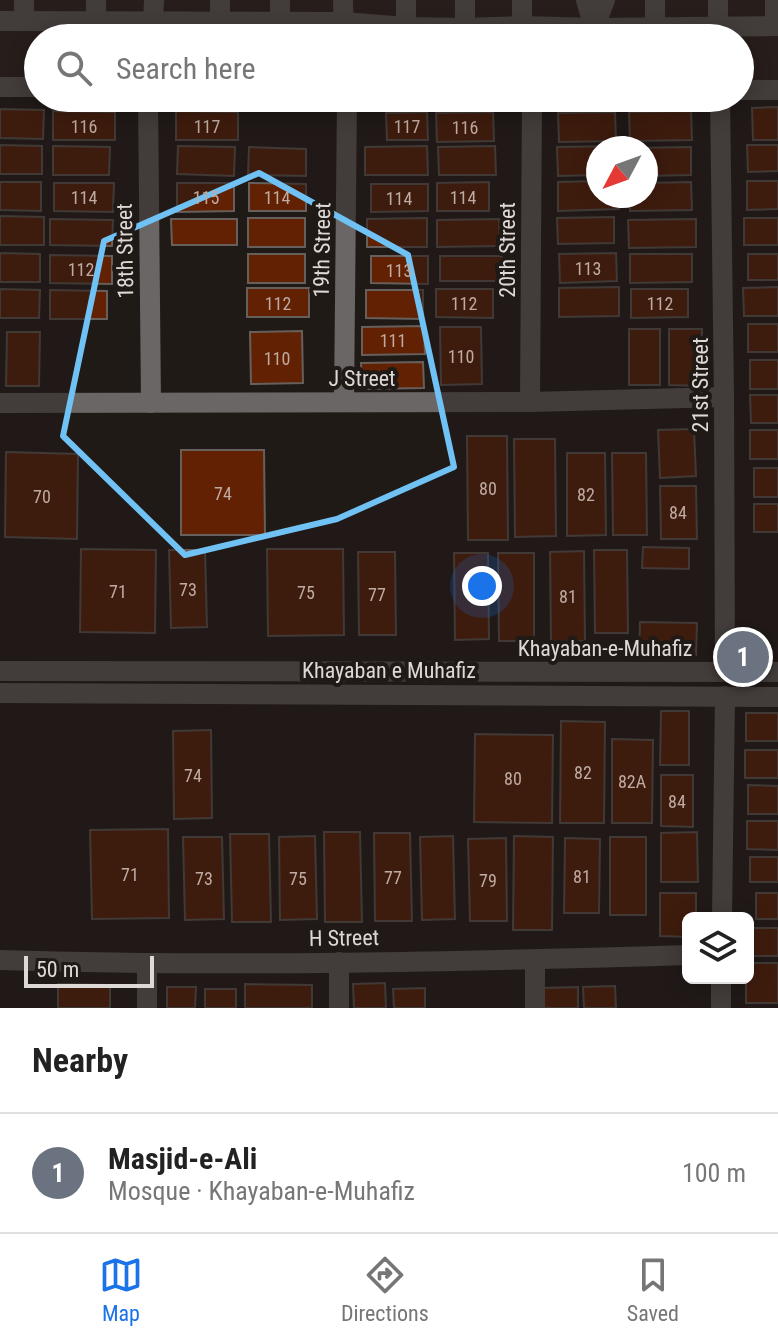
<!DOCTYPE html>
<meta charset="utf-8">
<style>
:root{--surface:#fff;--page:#f6f6f6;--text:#222;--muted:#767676;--line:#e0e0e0;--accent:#1a73e8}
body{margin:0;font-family:"Roboto Condensed",sans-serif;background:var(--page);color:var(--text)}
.controls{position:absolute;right:24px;bottom:24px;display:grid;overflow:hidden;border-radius:12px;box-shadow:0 4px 20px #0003}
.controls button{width:72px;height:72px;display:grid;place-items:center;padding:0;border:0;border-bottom:2px solid var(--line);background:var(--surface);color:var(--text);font:40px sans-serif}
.compass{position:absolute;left:586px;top:136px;width:72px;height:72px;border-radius:50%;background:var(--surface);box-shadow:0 4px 20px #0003;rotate:229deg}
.scale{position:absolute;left:24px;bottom:20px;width:130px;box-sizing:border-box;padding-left:8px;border:4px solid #ded9d7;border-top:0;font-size:22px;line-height:28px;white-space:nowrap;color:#ded9d7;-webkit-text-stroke:6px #201a17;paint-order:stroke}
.you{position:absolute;left:482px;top:586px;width:28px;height:28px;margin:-20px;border:6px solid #fff;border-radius:50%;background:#1a73e8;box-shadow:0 0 0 12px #1a73e833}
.badge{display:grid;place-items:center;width:52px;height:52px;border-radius:50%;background:var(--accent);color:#fff;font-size:26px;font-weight:700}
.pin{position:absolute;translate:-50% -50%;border:4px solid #fff;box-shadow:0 2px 8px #0006}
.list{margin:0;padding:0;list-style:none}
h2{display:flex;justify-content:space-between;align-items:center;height:104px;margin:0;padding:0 32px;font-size:34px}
h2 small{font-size:26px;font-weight:400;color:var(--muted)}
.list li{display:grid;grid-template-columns:52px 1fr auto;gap:24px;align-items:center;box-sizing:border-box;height:120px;padding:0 32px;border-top:2px solid var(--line)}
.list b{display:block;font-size:30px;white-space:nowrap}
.list p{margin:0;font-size:26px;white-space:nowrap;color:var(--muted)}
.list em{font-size:26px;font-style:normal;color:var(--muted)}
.icon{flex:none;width:44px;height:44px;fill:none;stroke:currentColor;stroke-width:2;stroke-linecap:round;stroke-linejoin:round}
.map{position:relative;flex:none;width:778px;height:1008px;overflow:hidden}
.search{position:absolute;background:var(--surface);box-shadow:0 4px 20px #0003;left:24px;right:24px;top:24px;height:88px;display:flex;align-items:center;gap:20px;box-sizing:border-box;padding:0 28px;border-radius:44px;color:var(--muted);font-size:30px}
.sheet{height:224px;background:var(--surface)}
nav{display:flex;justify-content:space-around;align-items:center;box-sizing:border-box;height:112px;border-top:2px solid var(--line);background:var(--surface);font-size:22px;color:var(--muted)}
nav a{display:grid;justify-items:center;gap:4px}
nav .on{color:var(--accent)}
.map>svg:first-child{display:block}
.built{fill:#2f231e}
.building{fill:#622102;stroke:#675f5c;stroke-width:2}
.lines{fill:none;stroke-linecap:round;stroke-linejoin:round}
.minor{stroke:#6a6665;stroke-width:20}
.marked{fill:none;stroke:#70c2f4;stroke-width:6;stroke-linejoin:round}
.labels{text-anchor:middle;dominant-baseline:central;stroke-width:8;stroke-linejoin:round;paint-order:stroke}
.number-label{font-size:18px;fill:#bfaba2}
.street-label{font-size:22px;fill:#ded9d7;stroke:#201a17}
</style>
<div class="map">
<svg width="778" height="1008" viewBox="0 0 778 1008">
<rect width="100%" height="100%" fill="#201a17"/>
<!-- built -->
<path class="built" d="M0,0H778V82H740V38H38V79H0Z"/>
<!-- building -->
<g class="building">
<path d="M778,107V140H753L752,108Z"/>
<path d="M0,109L44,110L43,139L0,138Z"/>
<path d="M53,111L115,112V140H53Z"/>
<path d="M176,111L238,112V140H176Z"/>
<path d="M691,111L692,140L630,141L629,112Z"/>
<path d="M427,112L428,140H387L386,113Z"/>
<path d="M493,112L494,141L437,142L436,113Z"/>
<path d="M615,112L616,141L559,142L558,113Z"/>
<path d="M0,145L42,146V174H0Z"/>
<path d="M747,145H778V171L748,172Z"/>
<path d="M53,146L110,147L109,175H53Z"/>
<path d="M178,146L235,147L234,176L177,174Z"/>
<path d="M427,146L428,175H365V147Z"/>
<path d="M495,146L496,175H439L438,147Z"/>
<path d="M616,146V148H598V175L558,176L557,147Z"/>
<path d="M249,147L306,149V176L248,175Z"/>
<path d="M691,147V175L646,176V148H629Z"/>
<path d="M598,181V196H618L619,209L558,211V182Z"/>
<path d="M747,181H778V209L747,210Z"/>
<path d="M0,182H41V211L0,210Z"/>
<path d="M489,182V211H437V183Z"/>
<path d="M691,182L692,210L630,211V196H646V183Z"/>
<path d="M54,183H114L113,212L54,211Z"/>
<path d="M177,183H234V211L177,212Z"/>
<path d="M249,183L306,184V211H249Z"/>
<path d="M371,184H428V211L371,212Z"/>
<path d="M0,216L44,217V245H0Z"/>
<path d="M614,217V243L558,244L557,218Z"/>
<rect x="248" y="218" width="57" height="29"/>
<path d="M427,218V247H367V219Z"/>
<rect x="744" y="218" width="34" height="27"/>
<path d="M50,219L113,220L112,246L50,245Z"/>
<path d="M171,219H237V245H172Z"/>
<path d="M499,219L500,246L437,247V220Z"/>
<path d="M696,219V247L629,248L628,220Z"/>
<path d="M0,253L40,254V282H0Z"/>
<path d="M616,253L617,281L560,283L559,254Z"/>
<rect x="248" y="254" width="57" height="29"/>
<path d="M630,254H692V282L630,283Z"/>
<rect x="748" y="254" width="30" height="26"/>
<path d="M50,255L112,256V284L50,283Z"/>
<path d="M371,256H428V284L371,283Z"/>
<rect x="440" y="256" width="62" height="25"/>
<path d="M619,287V316L559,317V288Z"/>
<path d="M778,287V316H744L743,288Z"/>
<rect x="247" y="288" width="62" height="29"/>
<path d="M0,289L40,290L39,318H0Z"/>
<path d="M436,289H493V318L436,317Z"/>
<path d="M631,289H688V317L631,318Z"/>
<path d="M50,290L107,291V319H50Z"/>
<path d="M366,290H423V319L366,318Z"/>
<rect x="748" y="324" width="30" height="28"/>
<path d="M424,326L425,354L362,355V327Z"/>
<path d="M440,327H481L482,384L441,385Z"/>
<rect x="629" y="329" width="31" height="56"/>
<path d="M669,329H702L701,386L669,385Z"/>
<path d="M302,331L303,383L251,384L250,332Z"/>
<path d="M7,332H40L39,386H6Z"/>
<rect x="750" y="360" width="28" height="29"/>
<path d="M423,362L424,388L362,389L361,363Z"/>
<path d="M750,395H778V423H751Z"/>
<path d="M694,429L696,476L660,478L658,430Z"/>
<rect x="750" y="430" width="28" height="29"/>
<path d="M467,436H507L508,540H468Z"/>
<path d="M514,439H555L556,536L515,537Z"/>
<path d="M181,450H264L265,535H181Z"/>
<path d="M6,452L78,454L77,539L5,537Z"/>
<path d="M567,453H605L606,535L567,536Z"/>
<path d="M612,453H646L647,535H613Z"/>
<rect x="754" y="468" width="24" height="29"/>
<path d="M660,486H696L697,539H661Z"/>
<rect x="754" y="504" width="24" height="28"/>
<path d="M643,547L689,548V569L642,568Z"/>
<path d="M81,549L156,550L155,633L80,632Z"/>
<path d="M267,549H343L344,635L268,636Z"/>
<path d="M169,550H205L207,627L171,628Z"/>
<path d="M594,550H627L628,633H595Z"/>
<path d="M584,551L585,641H551L550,552Z"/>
<path d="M358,552H395L396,635H359Z"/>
<path d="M454,553H488L489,639L455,640Z"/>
<path d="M498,553H534V641H499Z"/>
<path d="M640,622L697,623L696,655L639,654Z"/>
<path d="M661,711H689V765H660Z"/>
<rect x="746" y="713" width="32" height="28"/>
<path d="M561,721L605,722L604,823H560Z"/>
<path d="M211,730L212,818L174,819L173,731Z"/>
<path d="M475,734L553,735L552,823L474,822Z"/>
<path d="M612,739L653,740L652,823H612Z"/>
<rect x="745" y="750" width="33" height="28"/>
<path d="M661,775H693V827L661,826Z"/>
<path d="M748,785L778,786V814H748Z"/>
<path d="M747,821H778V850L747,849Z"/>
<path d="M168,829L169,918L92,919L90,830Z"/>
<path d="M324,832H360L362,922H325Z"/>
<path d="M697,832L698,882H661V833Z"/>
<path d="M374,833H410L412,921H375Z"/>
<path d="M230,834H269L271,922H232Z"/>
<path d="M315,836L317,919L280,920L279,837Z"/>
<path d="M453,836L455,919L422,920L420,837Z"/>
<path d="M514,836L553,837L552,930H513Z"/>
<path d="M183,837H222L224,919L185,920Z"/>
<rect x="610" y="837" width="36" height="78"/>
<path d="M506,838L507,921H470L468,839Z"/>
<path d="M565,838L600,839L599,913H564Z"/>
<rect x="750" y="857" width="28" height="25"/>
<path d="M660,893H696V918H688V937L660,936Z"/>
<rect x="756" y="893" width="22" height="26"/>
<rect x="748" y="928" width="30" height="28"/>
<path d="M748,963H778V1003H746V978H748Z"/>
<path d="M385,983L386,1008H354L353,984Z"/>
<path d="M58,984L110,985V1008H58Z"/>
<path d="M245,984L312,985V1008H245Z"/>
<path d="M615,986L616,1008H584L583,987Z"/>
<path d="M167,987H196L195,1008H167Z"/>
<path d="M578,987V1008H543V988Z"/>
<path d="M425,988V1008H394L393,989Z"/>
<rect x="205" y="989" width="31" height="19"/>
</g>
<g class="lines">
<!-- minor -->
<g class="minor">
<path d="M24,0V21"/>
<path d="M96,0V38"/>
<path d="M220,0V23"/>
<path d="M280,0V22"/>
<path d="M343,0L344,38"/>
<path d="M586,0L594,28V38"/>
<path d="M718,0V26"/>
<path d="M775,0V26"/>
<path d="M0,21L343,22L406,27L465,28L522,26L594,28L778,26"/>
<path d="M153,23L154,0"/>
<path d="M522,26V0"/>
<path d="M655,26V0"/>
<path d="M406,27V0"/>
<path d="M465,28V0"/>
<path d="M594,28L605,0"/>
<path d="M0,87H38"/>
<path d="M740,90H778"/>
<path d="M148,98L151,403"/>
<path d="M720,98L724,397L725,672"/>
<path d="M344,402L347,98"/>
<path d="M530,402L532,98"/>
<path d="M0,403L530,402L724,397"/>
<path d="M0,671L778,672"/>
<path d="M0,693L778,697"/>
<path d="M722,918L725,696"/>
<path d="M0,960C229,967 459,962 688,955"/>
<path d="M339,962V1008"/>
<path d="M147,964V1008"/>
<path d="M535,1008V960"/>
<path d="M721,1008V978"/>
</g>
</g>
<!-- marked area -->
<path d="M0 0H778V1008H0ZM259,173L408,255L454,467L337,519L185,555L63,436L104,241Z" fill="#201a17" fill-opacity=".55" fill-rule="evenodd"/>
<path class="marked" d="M259,173L408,255L454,467L337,519L185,555L63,436L104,241Z"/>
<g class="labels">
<!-- number labels -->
<g class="number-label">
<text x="84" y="126">116</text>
<text x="207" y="126">117</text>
<text x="407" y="126">117</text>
<text x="465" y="127">116</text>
<text x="84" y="197">114</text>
<text x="206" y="197">115</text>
<text x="277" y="197">114</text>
<text x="463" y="197">114</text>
<text x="399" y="198">114</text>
<text x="588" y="268">113</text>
<text x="81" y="269">112</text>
<text x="399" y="270">113</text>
<text x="278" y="303">112</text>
<text x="464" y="303">112</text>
<text x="660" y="303">112</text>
<text x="393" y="340">111</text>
<text x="461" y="356">110</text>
<text x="277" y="358">110</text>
<text x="488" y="488">80</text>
<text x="223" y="493">74</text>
<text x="586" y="494">82</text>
<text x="42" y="496">70</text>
<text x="678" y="512">84</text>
<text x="188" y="589">73</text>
<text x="118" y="591">71</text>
<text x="306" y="592">75</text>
<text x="377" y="594">77</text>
<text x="568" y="596">81</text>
<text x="583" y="772">82</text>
<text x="193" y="775">74</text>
<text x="513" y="778">80</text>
<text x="632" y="781">82A</text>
<text x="677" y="801">84</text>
<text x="130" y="874">71</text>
<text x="582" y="876">81</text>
<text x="393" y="877">77</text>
<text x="204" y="878">73</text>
<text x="298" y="878">75</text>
<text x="488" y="880">79</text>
</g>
<!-- street labels -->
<g class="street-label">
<text transform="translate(322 250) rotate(-89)">19th Street</text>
<text transform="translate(507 250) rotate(-90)">20th Street</text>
<text transform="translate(125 251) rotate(-91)">18th Street</text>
<text x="362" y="378">J Street</text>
<text transform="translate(700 385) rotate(-90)">21st Street</text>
<text x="605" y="648">Khayaban-e-Muhafiz</text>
<text x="389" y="670">Khayaban e Muhafiz</text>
<text transform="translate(344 938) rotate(-1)">H Street</text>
</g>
</g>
</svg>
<div class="controls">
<button><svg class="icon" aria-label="layers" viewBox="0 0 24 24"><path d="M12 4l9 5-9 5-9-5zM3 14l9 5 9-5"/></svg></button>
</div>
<svg class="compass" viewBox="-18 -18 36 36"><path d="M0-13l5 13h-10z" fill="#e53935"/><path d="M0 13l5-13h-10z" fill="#767676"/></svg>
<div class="scale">50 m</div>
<div class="you"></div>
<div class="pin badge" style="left:743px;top:657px;background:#6b7280">1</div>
<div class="search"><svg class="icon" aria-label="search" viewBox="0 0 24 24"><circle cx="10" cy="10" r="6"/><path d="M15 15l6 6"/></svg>Search here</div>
</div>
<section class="sheet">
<h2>Nearby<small></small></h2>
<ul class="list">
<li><span class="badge" style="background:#6b7280">1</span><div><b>Masjid-e-Ali</b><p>Mosque · Khayaban-e-Muhafiz</p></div><em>100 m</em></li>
</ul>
</section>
<nav>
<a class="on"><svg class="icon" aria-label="map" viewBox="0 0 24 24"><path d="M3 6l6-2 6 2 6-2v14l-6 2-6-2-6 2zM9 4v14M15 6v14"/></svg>Map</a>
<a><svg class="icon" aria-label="directions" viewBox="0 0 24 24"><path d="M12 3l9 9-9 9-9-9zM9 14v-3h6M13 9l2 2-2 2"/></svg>Directions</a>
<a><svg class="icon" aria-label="saved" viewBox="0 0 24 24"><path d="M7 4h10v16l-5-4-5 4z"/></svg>Saved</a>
</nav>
